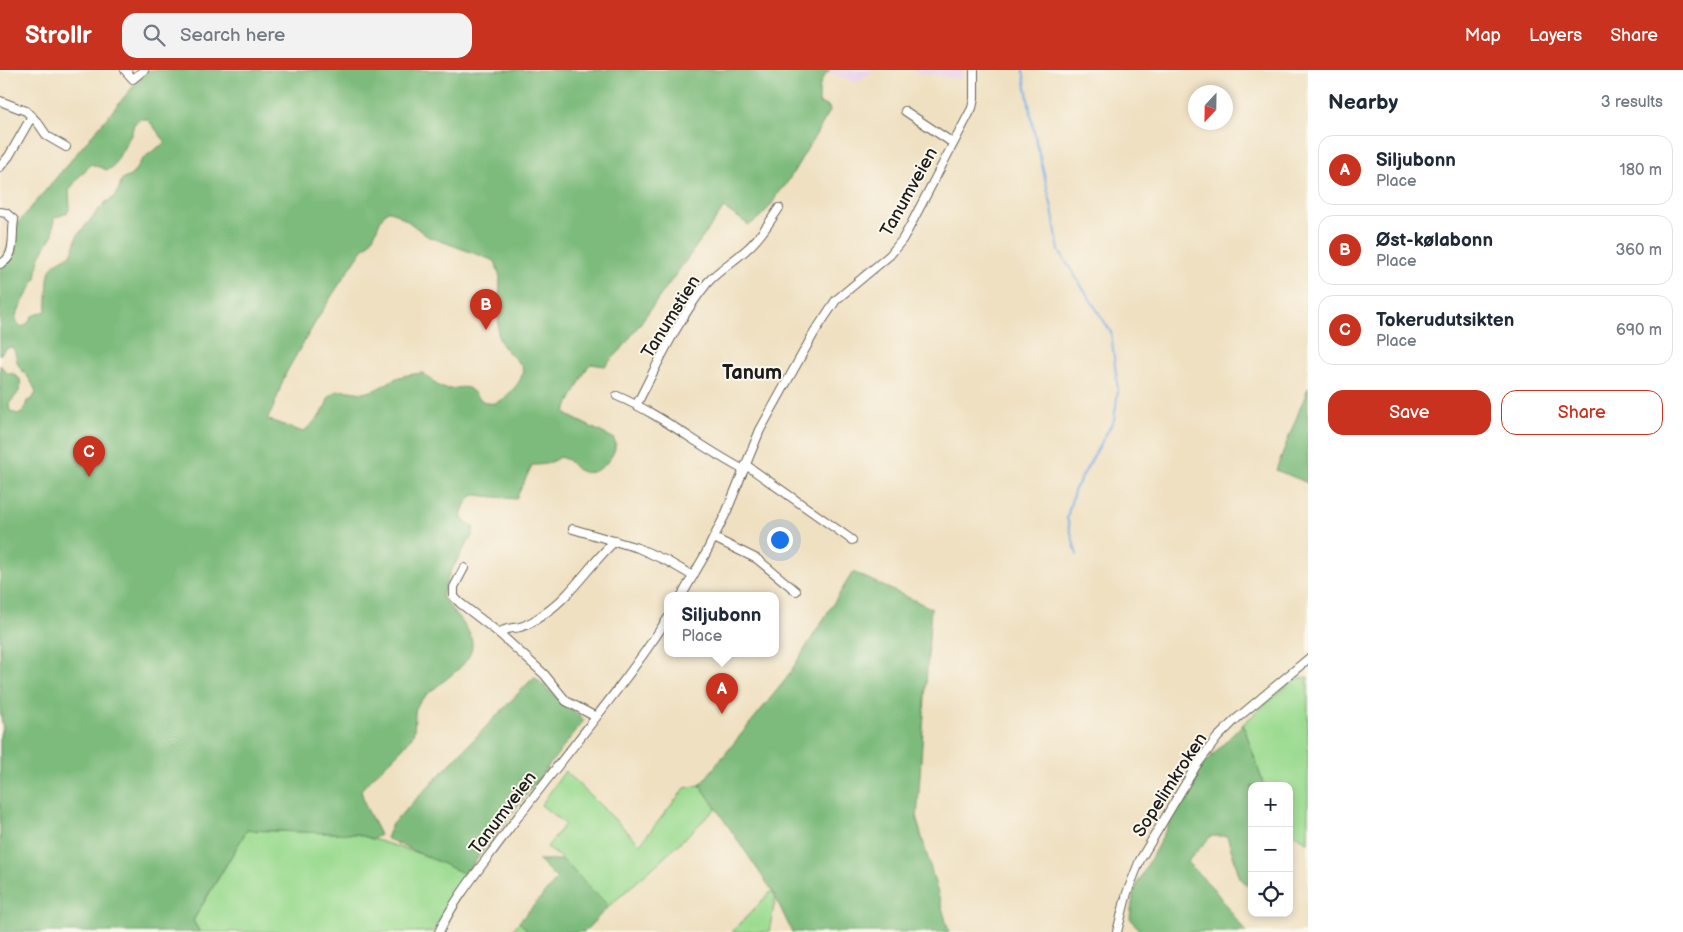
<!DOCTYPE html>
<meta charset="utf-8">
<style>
:root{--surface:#fff;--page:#f2f2f3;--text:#1f2937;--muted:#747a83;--line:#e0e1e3;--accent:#c8321e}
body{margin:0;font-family:"Balsamiq Sans",sans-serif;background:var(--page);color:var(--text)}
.controls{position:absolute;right:15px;bottom:15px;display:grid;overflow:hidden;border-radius:10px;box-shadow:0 2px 8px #0003}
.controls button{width:45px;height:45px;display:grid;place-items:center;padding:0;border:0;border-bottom:1px solid var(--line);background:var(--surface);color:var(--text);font:25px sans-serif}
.compass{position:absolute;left:1188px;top:15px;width:45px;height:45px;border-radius:50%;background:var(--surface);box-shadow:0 2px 8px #0003;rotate:202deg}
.you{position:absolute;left:779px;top:469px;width:18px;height:18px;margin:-12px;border:4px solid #fff;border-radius:50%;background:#1a73e8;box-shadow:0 0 0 8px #1a73e833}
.badge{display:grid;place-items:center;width:32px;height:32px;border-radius:50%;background:var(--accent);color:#fff;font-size:16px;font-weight:700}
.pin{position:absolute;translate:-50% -41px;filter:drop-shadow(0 1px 2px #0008)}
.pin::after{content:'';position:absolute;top:26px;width:18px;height:15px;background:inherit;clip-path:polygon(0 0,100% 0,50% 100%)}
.popup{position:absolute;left:664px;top:522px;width:115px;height:65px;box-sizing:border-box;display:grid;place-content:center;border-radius:10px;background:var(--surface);filter:drop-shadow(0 1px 4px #0005);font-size:16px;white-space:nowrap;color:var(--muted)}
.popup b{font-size:19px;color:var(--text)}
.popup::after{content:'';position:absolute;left:50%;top:100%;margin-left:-10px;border:10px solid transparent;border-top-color:var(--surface)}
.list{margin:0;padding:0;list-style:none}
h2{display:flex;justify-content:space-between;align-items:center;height:65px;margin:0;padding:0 20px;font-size:21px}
h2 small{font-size:16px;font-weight:400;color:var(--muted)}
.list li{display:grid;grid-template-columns:32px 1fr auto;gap:15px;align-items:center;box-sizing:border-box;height:70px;margin:0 10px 10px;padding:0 10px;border:1px solid var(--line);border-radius:15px}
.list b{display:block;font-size:19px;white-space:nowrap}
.list p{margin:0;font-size:16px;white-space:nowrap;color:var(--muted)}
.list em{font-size:16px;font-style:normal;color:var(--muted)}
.actions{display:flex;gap:10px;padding:15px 20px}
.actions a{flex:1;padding:11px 0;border:1px solid var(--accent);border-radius:15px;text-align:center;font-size:18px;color:var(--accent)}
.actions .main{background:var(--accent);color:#fff}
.icon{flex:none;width:28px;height:28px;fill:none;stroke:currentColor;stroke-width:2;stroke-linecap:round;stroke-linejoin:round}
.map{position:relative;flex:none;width:1308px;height:862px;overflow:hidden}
header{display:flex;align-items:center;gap:30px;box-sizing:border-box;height:70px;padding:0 25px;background:var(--accent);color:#fff}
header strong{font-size:24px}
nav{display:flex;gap:28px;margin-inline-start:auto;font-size:18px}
.search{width:350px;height:45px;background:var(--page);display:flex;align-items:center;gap:12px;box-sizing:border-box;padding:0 18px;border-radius:15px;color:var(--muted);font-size:19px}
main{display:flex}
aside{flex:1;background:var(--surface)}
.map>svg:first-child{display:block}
.built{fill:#ead1ec}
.green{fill:#9cdb91;stroke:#5c7c56}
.forest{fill:#7dbb7b;stroke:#4c6c4c;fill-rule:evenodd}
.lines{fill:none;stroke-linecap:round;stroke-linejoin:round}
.stream{stroke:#77afe6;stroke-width:2}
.street-casing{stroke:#666156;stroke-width:10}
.street{stroke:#fff;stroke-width:8}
.labels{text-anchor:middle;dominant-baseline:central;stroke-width:4;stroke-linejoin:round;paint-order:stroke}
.street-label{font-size:18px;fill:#1c1c1c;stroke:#fbf7ec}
.quarter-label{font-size:20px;font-weight:bold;fill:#1c1c1c;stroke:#fbf7ec}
</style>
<header>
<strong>Strollr</strong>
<div class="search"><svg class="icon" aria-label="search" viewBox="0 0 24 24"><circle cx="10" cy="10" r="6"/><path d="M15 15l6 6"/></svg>Search here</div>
<nav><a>Map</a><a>Layers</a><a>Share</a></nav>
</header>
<main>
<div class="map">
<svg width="1308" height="862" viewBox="0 0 1308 862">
<rect width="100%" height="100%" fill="#fbf7ec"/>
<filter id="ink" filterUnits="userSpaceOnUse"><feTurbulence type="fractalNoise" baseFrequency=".02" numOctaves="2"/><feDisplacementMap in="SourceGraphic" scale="10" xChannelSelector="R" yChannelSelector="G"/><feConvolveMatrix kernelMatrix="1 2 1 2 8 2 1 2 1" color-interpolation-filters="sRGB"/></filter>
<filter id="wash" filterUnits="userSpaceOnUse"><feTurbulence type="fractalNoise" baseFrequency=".0096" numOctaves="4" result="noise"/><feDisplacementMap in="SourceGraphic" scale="20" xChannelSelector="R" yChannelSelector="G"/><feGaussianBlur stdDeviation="1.12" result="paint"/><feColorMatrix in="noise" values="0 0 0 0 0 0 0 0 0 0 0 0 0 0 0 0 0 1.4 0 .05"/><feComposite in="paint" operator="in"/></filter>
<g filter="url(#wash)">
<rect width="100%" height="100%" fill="#efe0c1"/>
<!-- built -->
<g class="built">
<path d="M830,0H876L855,12L829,2Z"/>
<path d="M911,0H962V9L917,2Z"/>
</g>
<!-- green -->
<g class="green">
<path d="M1308,607V773L1289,760V716H1264L1243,654L1294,609Z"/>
<path d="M565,701L640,774L685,718L700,715L722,733L656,795L609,836L563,790L547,777L565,754L541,735Z"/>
<path d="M247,760L357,764L471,800L449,830L433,862H200L193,851Z"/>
<path d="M778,814L769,862H732Z"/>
<path d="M519,852L529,862H511Z"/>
</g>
<!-- forest -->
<g class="forest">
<path d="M147,0H830C818,11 819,18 819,33L829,37L830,41L785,116C776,122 777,127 771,135C765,143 757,150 749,155L724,138L621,280L605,296L591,294L587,298L565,341L567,345L613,368C617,374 615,381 611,387C604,398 591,407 578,400C575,398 573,395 570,392C567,389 563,388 559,387C550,394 543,395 532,395L516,429L475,425C466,429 464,436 461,446L464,450L474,458L472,466L450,502L442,526C450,540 472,558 472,574C473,593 446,608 434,619C428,623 419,631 416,638C413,648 417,660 411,668C397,687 376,702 361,720L365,735L380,765L372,769L357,764L247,760L193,850L199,862H0V664L3,658L0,641V295L7,303L14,304L20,309C23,322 15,325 9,334L10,341L17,344L23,343L27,331L32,329L36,323C33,312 26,305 19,296C15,290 17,283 12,277L5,279L0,285V196L18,153ZM140,49H147C154,56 159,65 166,72C159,77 152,81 145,87C136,94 136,107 122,109L119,119L114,128L106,132L99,139L77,166L72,183C66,188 56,191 52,197C46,204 48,230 46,241L32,246L28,253L22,257L16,251V245L36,208L39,188L53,164L54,148L67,143L70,138L69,121L77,109L91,94L107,100L113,97L131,65L134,54ZM387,141H391L409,152L427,166L495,191L500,207L498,266L503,277L522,296C524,304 520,311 515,317C505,328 495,340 480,329C476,326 473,320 468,318C462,316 455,319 449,319C437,319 432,309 423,303C414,304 401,305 393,310C385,314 377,320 368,322C356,325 340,315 331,325C327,328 327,335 324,339C319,348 311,355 303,362L267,349C276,336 279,318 286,303C310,260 335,219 363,179C377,169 376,152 387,141Z"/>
<path d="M1308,318V413L1276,400Z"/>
<path d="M853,502L931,538L917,750L949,862H792L773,822L700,715L786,609Z"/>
<path d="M534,607L584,650L465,804L386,768L392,754Z"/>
<path d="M1243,654L1264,716H1252V819L1240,808L1227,766H1211L1187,792L1213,818L1246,862H1141L1130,848L1134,820L1198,700Z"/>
<path d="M538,790H563L609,836L584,862H529L519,852L557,809Z"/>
</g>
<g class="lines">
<!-- stream -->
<path class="stream" d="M1023,0L1033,57L1052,138L1059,181L1111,262L1118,321L1114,350L1074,421L1067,448L1077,485"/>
</g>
</g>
<g filter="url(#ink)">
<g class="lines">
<defs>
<g id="street">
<path d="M125,0L133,9L144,0"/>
<path d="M0,31L26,41L38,53L47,66L66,77"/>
<path d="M905,41L953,73"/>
<path d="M0,97L9,86L32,46"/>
<path d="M0,142L6,143L14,150C11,166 17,187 0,194"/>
<path d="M617,326C662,345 700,377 744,400"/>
<path d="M637,334C658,293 678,249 708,212C719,200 734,191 746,180C759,169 769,153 779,138"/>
<path d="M746,395L852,470"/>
<path d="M573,459L638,478L667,491L693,506"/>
<path d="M714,468L757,489L796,521"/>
<path d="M464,498L454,517V527L460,533L499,563L544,604L566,631L596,647"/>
<path d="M682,525L705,485L726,443L760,360L814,263L836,230L890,185L902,170L909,158L972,38L974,29V0"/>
<path d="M499,563C507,557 512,559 520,557C529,555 537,549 544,544C572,525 590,494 615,471"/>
<path d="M439,862C456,826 482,796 505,764C559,692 619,623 668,548"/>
<path d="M1117,862L1127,823L1140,790L1196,696L1217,668L1235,650L1308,589"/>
</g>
</defs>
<!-- street casing -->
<use href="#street" class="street-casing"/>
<!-- street -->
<use href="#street" class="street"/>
</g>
</g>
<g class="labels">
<!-- street labels -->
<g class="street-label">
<text transform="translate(909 122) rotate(-61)">Tanumveien</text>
<text transform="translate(671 247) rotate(-58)">Tanumstien</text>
<text transform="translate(1170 715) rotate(-57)">Sopelimkroken</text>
<text transform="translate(503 743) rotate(-53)">Tanumveien</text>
</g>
<!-- quarter labels -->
<g class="quarter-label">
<text x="752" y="303">Tanum</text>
</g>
</g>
</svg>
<div class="controls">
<button>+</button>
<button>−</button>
<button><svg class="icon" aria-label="locate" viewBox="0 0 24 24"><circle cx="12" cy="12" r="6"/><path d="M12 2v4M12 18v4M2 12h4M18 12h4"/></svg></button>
</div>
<svg class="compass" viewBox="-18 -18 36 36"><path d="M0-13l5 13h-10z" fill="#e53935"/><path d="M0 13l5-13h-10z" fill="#747a83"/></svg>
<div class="you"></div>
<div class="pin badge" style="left:722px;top:644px">A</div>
<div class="popup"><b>Siljubonn</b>Place</div>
<div class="pin badge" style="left:486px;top:260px">B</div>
<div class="pin badge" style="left:89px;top:407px">C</div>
</div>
<aside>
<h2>Nearby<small>3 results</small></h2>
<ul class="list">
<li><span class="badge">A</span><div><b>Siljubonn</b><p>Place</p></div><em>180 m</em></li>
<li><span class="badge">B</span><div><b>Øst-kølabonn</b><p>Place</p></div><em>360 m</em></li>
<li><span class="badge">C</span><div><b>Tokerudutsikten</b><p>Place</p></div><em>690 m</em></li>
</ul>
<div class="actions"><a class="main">Save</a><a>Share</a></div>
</aside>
</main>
